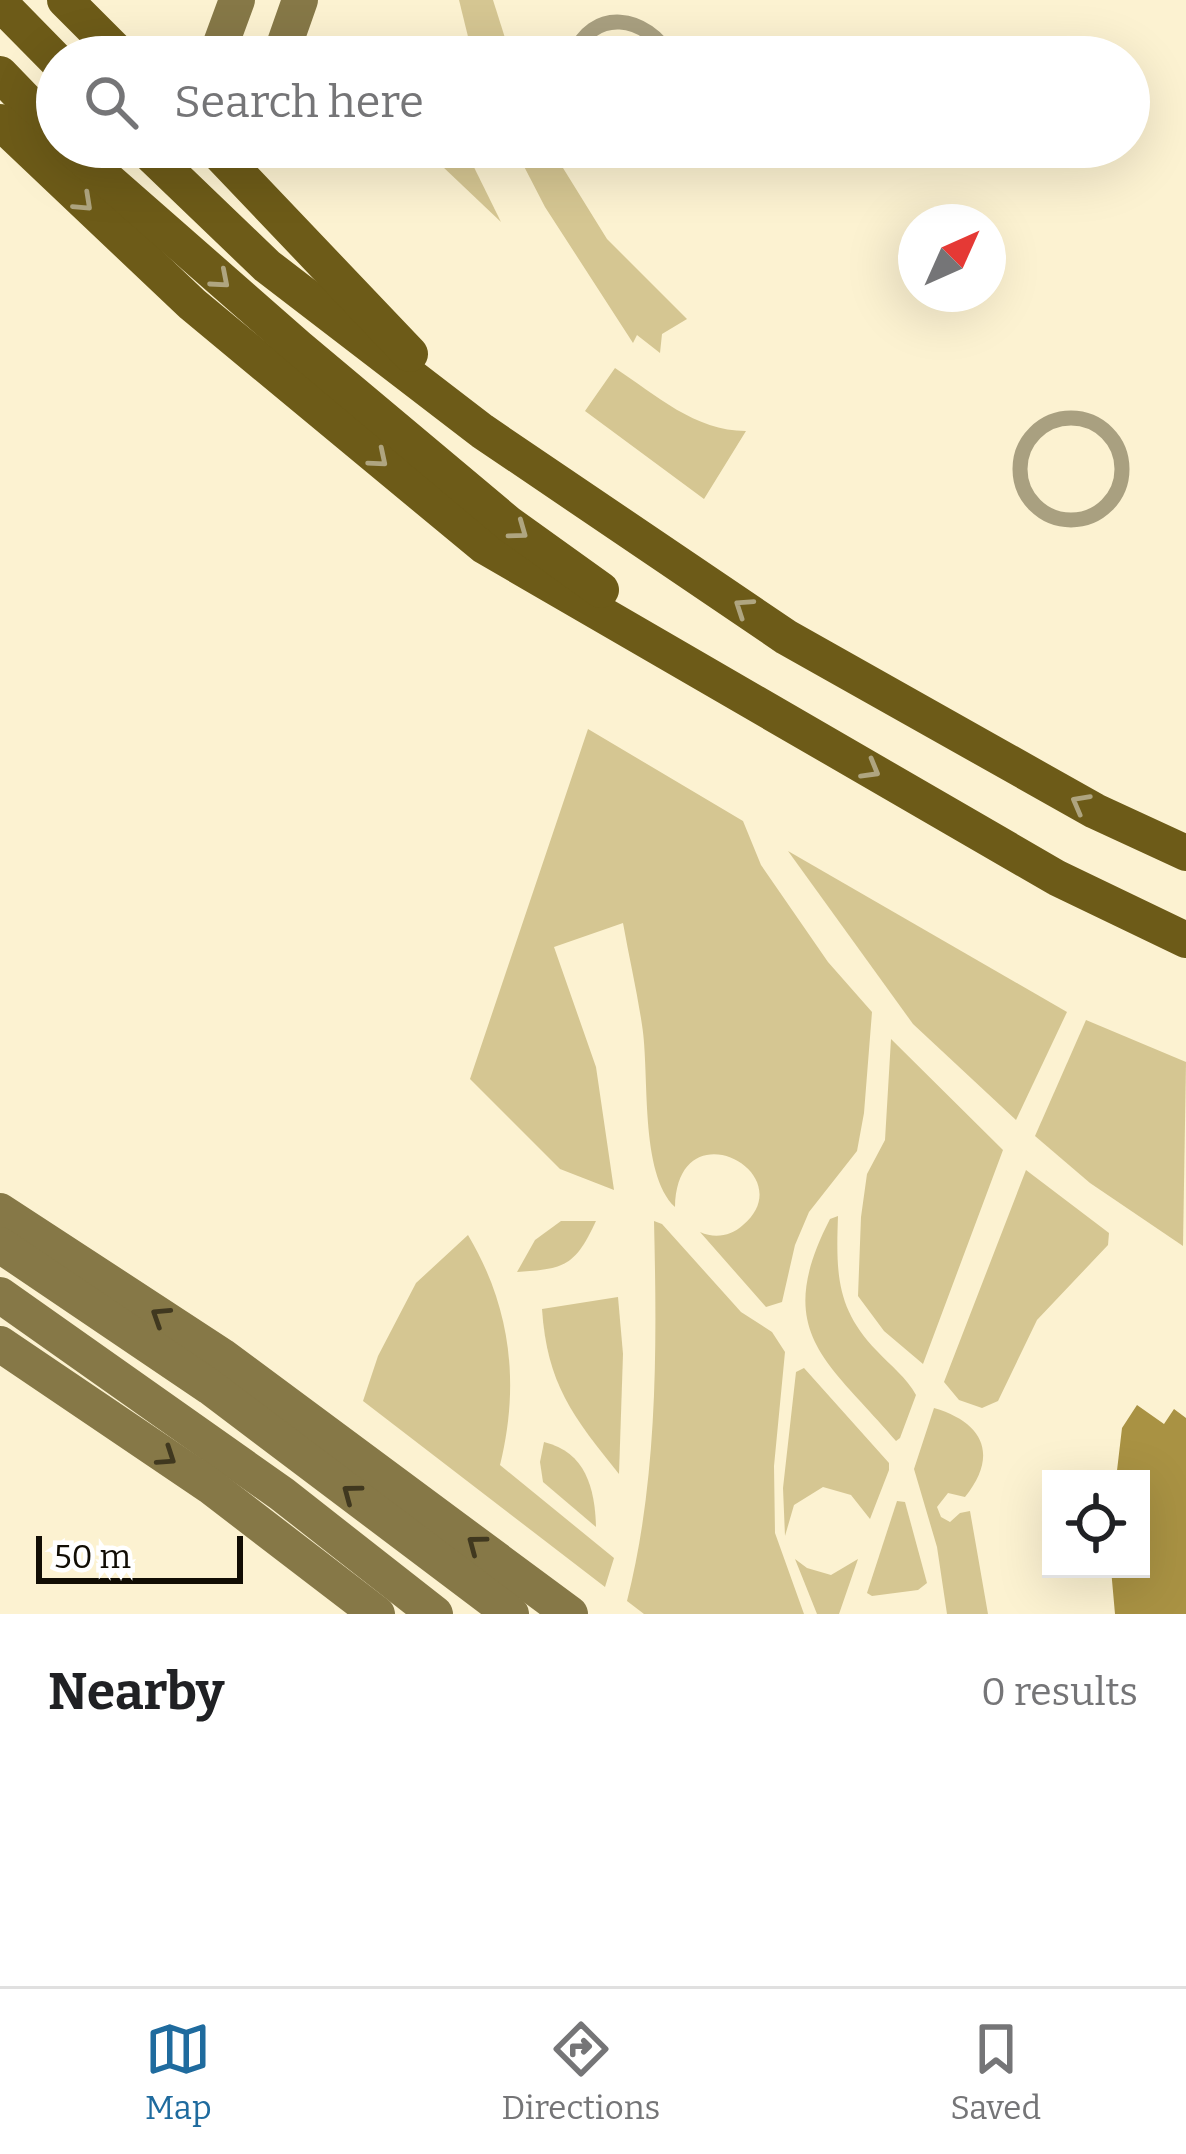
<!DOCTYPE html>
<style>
:root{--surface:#fff;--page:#f2f2f2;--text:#202124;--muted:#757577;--line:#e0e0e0;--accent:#1f6b9e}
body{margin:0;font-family:Bitter,serif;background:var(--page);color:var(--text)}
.controls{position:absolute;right:36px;bottom:36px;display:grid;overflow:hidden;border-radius:0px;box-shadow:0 12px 48px #0002}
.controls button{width:108px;height:108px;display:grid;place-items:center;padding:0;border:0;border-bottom:3px solid var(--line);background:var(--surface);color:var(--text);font:60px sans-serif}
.compass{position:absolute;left:898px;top:204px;width:108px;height:108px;border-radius:50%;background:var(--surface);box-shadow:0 12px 48px #0002;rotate:45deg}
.scale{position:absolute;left:36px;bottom:30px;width:207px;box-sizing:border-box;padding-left:12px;border:6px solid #110d04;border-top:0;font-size:33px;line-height:42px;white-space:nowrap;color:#110d04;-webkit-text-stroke:9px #fff;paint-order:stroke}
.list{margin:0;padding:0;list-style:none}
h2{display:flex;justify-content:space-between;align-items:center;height:156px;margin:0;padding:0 48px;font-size:51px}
h2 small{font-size:39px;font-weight:400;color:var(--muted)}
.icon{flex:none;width:66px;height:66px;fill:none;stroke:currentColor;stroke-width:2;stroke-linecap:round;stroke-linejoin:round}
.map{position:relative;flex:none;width:1186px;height:1614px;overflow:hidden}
.search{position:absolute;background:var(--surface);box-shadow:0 12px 48px #0002;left:36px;right:36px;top:36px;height:132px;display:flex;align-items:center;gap:30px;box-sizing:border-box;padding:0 42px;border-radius:66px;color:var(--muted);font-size:45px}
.sheet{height:372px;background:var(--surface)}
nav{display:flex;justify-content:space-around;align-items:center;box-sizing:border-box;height:168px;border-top:3px solid var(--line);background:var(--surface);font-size:33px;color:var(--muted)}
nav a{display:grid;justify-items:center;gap:6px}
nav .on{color:var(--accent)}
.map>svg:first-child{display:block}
.green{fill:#d5c692}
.water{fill:#a99243}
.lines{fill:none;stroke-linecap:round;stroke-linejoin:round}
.lane{stroke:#a9a080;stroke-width:15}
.secondary{stroke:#867847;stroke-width:36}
.primary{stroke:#6d5b18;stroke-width:36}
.oneway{stroke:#afa580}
.oneway2{stroke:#40381f}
</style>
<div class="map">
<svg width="1186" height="1614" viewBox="0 0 1186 1614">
<rect width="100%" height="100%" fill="#fcf2d1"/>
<!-- green -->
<g class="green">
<path d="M459,0H493L511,57H473Z"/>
<path d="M422,147H464L501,222Z"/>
<path d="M514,147H550L607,239L687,319L662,334L660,353L637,335L633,343L545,207Z"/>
<path d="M615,368C656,395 695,431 746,431L704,499L585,411Z"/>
<path d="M588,729L743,821L761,865L828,962L872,1012L864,1113L857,1151L809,1212L795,1245L782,1302L766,1307L700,1232C715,1239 731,1236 743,1225C804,1173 677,1105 675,1207C639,1173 650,1074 642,1025C637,991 629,957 623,923L554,947L596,1067L614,1190L560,1169L470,1079Z"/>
<path d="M788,851L1067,1012L1016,1120L913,1024Z"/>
<path d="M1086,1020L1186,1062L1183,1246L1090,1183L1035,1136Z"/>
<path d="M891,1039L1003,1150L923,1364L884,1331L858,1296L861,1217L867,1174L885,1140Z"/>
<path d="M1026,1170L1109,1233L1108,1245L1037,1320L998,1401L982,1408L959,1400L944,1382Z"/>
<path d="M838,1216C836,1273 836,1309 877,1351C890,1365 907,1378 916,1395L900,1438L896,1441C828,1361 771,1333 830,1219Z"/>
<path d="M561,1221H596C575,1266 565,1269 517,1272L535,1240Z"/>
<path d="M654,1221L662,1224L741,1312L772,1332L785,1352L774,1466L775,1533L804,1614H644L627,1601C658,1478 657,1347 654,1221Z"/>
<path d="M468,1235C511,1307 520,1384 500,1465L614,1558L605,1587L363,1401L378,1356L416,1283Z"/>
<path d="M618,1297L623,1354L619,1474C573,1417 547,1384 542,1309Z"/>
<path d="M804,1368L889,1463V1470L870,1519L851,1495L823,1487L794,1505L785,1536L783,1488L796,1372Z"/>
<path d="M934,1408C985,1423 998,1456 965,1497L948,1493L937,1507L941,1517L950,1522L960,1513L970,1511L988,1614H947L937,1547L914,1469Z"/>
<path d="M544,1442C586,1452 595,1489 596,1527L543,1482L540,1462Z"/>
<path d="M897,1501L905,1502L927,1583L918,1590L872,1596L867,1593Z"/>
<path d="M795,1559L807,1568L831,1575L858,1559L839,1614H817Z"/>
</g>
<!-- water -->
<path class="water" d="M1137,1405L1164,1424L1174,1409L1186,1418V1614H1115L1111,1569H1141V1479H1116L1122,1428Z"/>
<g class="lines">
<!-- lane -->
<g class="lane">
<path d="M573,57C592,6 647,15 670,57"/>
<circle cx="1071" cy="469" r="51"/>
</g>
<!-- secondary -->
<g class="secondary">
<path d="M216,57L237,0"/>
<path d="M280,57L300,0"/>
<path d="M0,1211L222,1356L570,1614"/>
<path d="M0,1245L210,1387L511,1614"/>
<path d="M0,1295L282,1494L435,1614"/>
<path d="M0,1344L210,1486L377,1614"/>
</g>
<!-- primary -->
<g class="primary">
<path d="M65,0L122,57"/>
<path d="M0,3L57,61"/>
<path d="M0,74L57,133"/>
<path d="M0,122L192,304L484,546L1057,878L1186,940"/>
<path d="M70,147L298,347L509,524L601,590"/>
<path d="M143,147L267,266L482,431L786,637L1095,811L1186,853"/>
<path d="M213,147L410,354"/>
</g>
</g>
<!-- one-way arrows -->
<defs><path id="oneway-chevron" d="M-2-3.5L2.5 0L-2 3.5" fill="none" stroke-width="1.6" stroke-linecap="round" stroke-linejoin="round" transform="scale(3)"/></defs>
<g class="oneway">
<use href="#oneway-chevron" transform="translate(84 203) rotate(43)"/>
<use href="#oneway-chevron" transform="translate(221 280) rotate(41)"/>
<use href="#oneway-chevron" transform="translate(379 459) rotate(40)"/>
<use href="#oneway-chevron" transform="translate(519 531) rotate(36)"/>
<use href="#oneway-chevron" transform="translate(743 607) rotate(-146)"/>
<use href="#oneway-chevron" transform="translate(871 770) rotate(30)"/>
<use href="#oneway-chevron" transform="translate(1080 803) rotate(-151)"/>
</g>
<g class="oneway2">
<use href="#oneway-chevron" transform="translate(160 1316) rotate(-147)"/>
<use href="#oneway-chevron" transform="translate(167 1457) rotate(34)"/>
<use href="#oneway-chevron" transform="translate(351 1493) rotate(-143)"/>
<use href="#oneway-chevron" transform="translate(476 1544) rotate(-143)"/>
</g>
</svg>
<div class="controls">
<button><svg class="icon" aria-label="locate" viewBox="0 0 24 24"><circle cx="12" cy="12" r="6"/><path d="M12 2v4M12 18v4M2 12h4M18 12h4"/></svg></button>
</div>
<svg class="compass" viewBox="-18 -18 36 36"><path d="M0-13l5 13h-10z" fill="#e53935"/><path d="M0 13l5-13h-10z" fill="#757577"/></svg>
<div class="scale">50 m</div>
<div class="search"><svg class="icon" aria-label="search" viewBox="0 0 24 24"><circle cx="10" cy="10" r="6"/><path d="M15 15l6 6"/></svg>Search here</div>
</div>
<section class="sheet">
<h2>Nearby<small>0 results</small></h2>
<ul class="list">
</ul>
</section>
<nav>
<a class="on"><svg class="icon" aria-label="map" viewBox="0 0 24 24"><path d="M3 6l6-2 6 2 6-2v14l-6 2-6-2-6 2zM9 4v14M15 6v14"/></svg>Map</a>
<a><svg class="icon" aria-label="directions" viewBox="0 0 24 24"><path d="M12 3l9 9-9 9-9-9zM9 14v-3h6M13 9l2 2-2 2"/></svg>Directions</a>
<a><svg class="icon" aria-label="saved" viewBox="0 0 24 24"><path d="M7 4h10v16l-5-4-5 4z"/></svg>Saved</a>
</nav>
